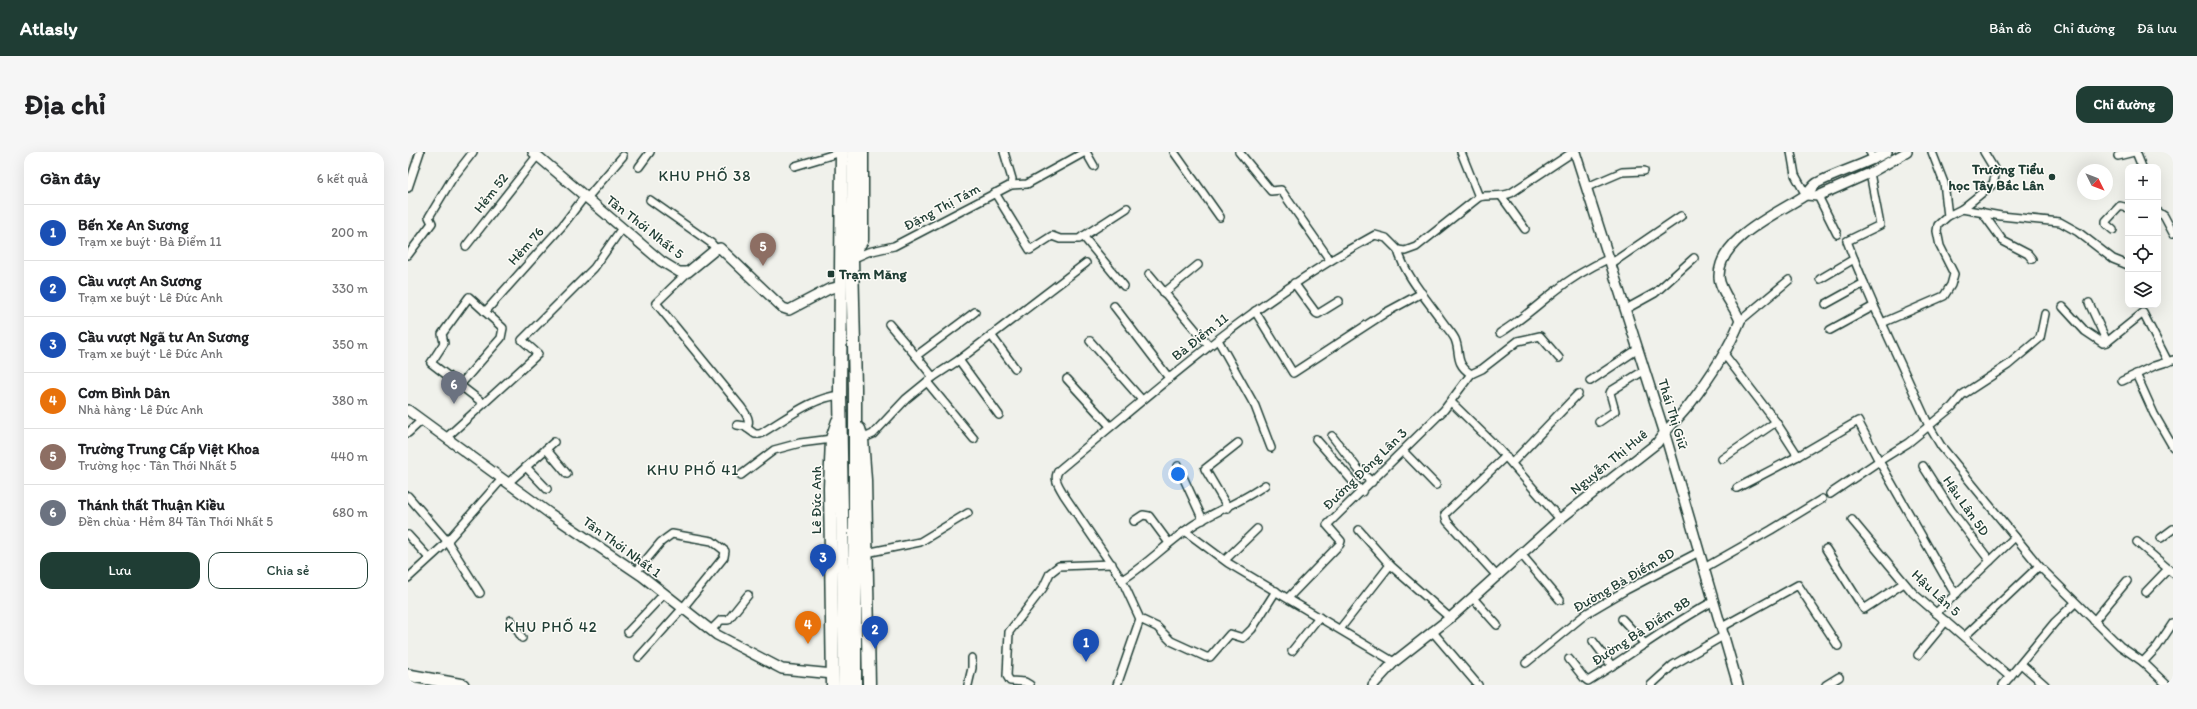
<!DOCTYPE html>
<html lang="vi">
<meta charset="utf-8">
<style>
:root{--surface:#fff;--page:#f6f6f6;--text:#202124;--muted:#757577;--line:#e0e0e0;--accent:#1f3d34}
body{margin:0;font-family:Itim,sans-serif;background:var(--page);color:var(--text)}
.controls{position:absolute;right:12px;top:12px;display:grid;overflow:hidden;border-radius:8px;box-shadow:0 4px 16px #0002}
.controls button{width:36px;height:36px;display:grid;place-items:center;padding:0;border:0;border-bottom:1px solid var(--line);background:var(--surface);color:var(--text);font:20px sans-serif}
.compass{position:absolute;left:1669px;top:12px;width:36px;height:36px;border-radius:50%;background:var(--surface);box-shadow:0 4px 16px #0002;rotate:132deg}
.you{position:absolute;left:770px;top:322px;width:14px;height:14px;margin:-10px;border:3px solid #fff;border-radius:50%;background:#1a73e8;box-shadow:0 0 0 6px #1a73e833}
.badge{display:grid;place-items:center;width:26px;height:26px;border-radius:50%;background:var(--accent);color:#fff;font-size:13px;font-weight:700}
.pin{position:absolute;translate:-50% -33px;filter:drop-shadow(0 1px 2px #0008)}
.pin::after{content:'';position:absolute;top:21px;width:14px;height:12px;background:inherit;clip-path:polygon(0 0,100% 0,50% 100%)}
.list{margin:0;padding:0;list-style:none}
h2{display:flex;justify-content:space-between;align-items:center;height:52px;margin:0;padding:0 16px;font-size:17px}
h2 small{font-size:13px;font-weight:400;color:var(--muted)}
.list li{display:grid;grid-template-columns:26px 1fr auto;gap:12px;align-items:center;box-sizing:border-box;height:56px;padding:0 16px;border-top:1px solid var(--line)}
.list b{display:block;font-size:15px;white-space:nowrap}
.list p{margin:0;font-size:13px;white-space:nowrap;color:var(--muted)}
.list em{font-size:13px;font-style:normal;color:var(--muted)}
.actions{display:flex;gap:8px;padding:12px 16px}
.actions a{flex:1;padding:9px 0;border:1px solid var(--accent);border-radius:12px;text-align:center;font-size:14px;color:var(--accent)}
.actions .main{background:var(--accent);color:#fff}
.icon{flex:none;width:22px;height:22px;fill:none;stroke:currentColor;stroke-width:2;stroke-linecap:round;stroke-linejoin:round}
.map{position:relative;flex:none;width:1765px;height:533px;overflow:hidden;border-radius:12px}
header{display:flex;align-items:center;gap:24px;box-sizing:border-box;height:56px;padding:0 20px;background:var(--accent);color:#fff}
header strong{font-size:19px}
nav{display:flex;gap:22px;margin-inline-start:auto;font-size:14px}
.intro{display:flex;align-items:center;justify-content:space-between;box-sizing:border-box;height:96px;padding:0 24px}
h1{margin:0;font-size:28px}
.button{padding:10px 18px;border-radius:12px;background:var(--accent);color:#fff;font-size:14px;font-weight:700}
main{display:flex;gap:24px;padding:0 24px}
aside{flex:1;background:var(--surface);border-radius:12px;box-shadow:0 4px 16px #0002}
.map>svg:first-child{display:block}
.lines{fill:none;stroke-linecap:round;stroke-linejoin:round}
.street-casing{stroke:#1f3d34;stroke-width:10}
.secondary-casing{stroke:#1f3d34;stroke-width:12}
.primary-casing{stroke:#1f3d34;stroke-width:14}
.highway-casing{stroke:#1f3d34;stroke-width:15}
.street{stroke:#fdfcf7;stroke-width:7}
.secondary{stroke:#fdfcf7;stroke-width:9}
.primary{stroke:#fdfcf7;stroke-width:11}
.highway{stroke:#fdfcf7;stroke-width:12}
.poi-dot{fill:#1f3d34;stroke:#fdfcf7;stroke-width:1.5}
.labels{text-anchor:middle;dominant-baseline:central;stroke-width:3;stroke-linejoin:round;paint-order:stroke}
.poi-label{font-size:14px;font-weight:bold;fill:#1f3d34;stroke:#fdfcf7;text-anchor:end}
.street-label{font-size:14px;fill:#1f3d34;stroke:#fdfcf7}
.neighbourhood-label{font-size:15px;letter-spacing:1px;fill:#1f3d34;stroke:#fdfcf7}
</style>
<header>
<strong>Atlasly</strong>
<nav><a>Bản đồ</a><a>Chỉ đường</a><a>Đã lưu</a></nav>
</header>
<div class="intro"><h1>Địa chỉ</h1><a class="button">Chỉ đường</a></div>
<main>
<aside>
<h2>Gần đây<small>6 kết quả</small></h2>
<ul class="list">
<li><span class="badge" style="background:#1a4fb4">1</span><div><b>Bến Xe An Sương</b><p>Trạm xe buýt · Bà Điểm 11</p></div><em>200 m</em></li>
<li><span class="badge" style="background:#1a4fb4">2</span><div><b>Cầu vượt An Sương</b><p>Trạm xe buýt · Lê Đức Anh</p></div><em>330 m</em></li>
<li><span class="badge" style="background:#1a4fb4">3</span><div><b>Cầu vượt Ngã tư An Sương</b><p>Trạm xe buýt · Lê Đức Anh</p></div><em>350 m</em></li>
<li><span class="badge" style="background:#e8710a">4</span><div><b>Cơm Bình Dân</b><p>Nhà hàng · Lê Đức Anh</p></div><em>380 m</em></li>
<li><span class="badge" style="background:#8d6e63">5</span><div><b>Trường Trung Cấp Việt Khoa</b><p>Trường học · Tân Thới Nhất 5</p></div><em>440 m</em></li>
<li><span class="badge" style="background:#6b7280">6</span><div><b>Thánh thất Thuận Kiều</b><p>Đền chùa · Hẻm 84 Tân Thới Nhất 5</p></div><em>680 m</em></li>
</ul>
<div class="actions"><a class="main">Lưu</a><a>Chia sẻ</a></div>
</aside>
<div class="map">
<svg width="1765" height="533" viewBox="0 0 1765 533">
<rect width="100%" height="100%" fill="#f0f1eb"/>
<filter id="ink" filterUnits="userSpaceOnUse"><feTurbulence type="fractalNoise" baseFrequency=".025" numOctaves="2"/><feDisplacementMap in="SourceGraphic" scale="8" xChannelSelector="R" yChannelSelector="G"/><feConvolveMatrix kernelMatrix="1 2 1 2 8 2 1 2 1" color-interpolation-filters="sRGB"/></filter>
<g filter="url(#ink)">
<g class="lines">
<defs>
<g id="street">
<path d="M678,0L686,14"/>
<path d="M766,0L812,65"/>
<path d="M831,0L863,39L873,38L922,108"/>
<path d="M1053,0L1071,45"/>
<path d="M1383,0L1387,23L1398,43"/>
<path d="M1462,0L1466,8"/>
<path d="M1524,0L1536,31L1540,64"/>
<path d="M1728,0L1734,15"/>
<path d="M1710,4L1726,0"/>
<path d="M387,14L427,2"/>
<path d="M231,15L242,0"/>
<path d="M603,33L619,32L677,0"/>
<path d="M1179,35L1214,20L1236,19"/>
<path d="M0,36L12,0"/>
<path d="M587,41L622,98L644,84L652,87H671L719,56"/>
<path d="M1410,44L1429,82"/>
<path d="M1094,45L1117,77"/>
<path d="M179,46L215,4"/>
<path d="M242,48L303,91L308,97"/>
<path d="M1554,57L1585,32L1588,20L1576,0"/>
<path d="M1574,60L1595,89L1620,102L1624,107"/>
<path d="M1750,60L1756,64L1765,81"/>
<path d="M1705,78L1698,72V69L1712,54L1720,56"/>
<path d="M675,84L716,134"/>
<path d="M58,94L129,4"/>
<path d="M990,98C996,122 1020,149 1034,169C1038,175 1044,181 1047,187C1053,201 1046,211 1063,222L1074,217L1110,189L1132,184L1151,206"/>
<path d="M0,103L24,71L21,65L44,27L65,0"/>
<path d="M444,107L460,100L486,94L603,33L604,27L596,0"/>
<path d="M1446,107L1456,131"/>
<path d="M1204,111L1273,64"/>
<path d="M280,120L248,151L333,255C338,262 343,268 339,276"/>
<path d="M741,122L801,194"/>
<path d="M1412,127L1446,107L1439,89L1472,73L1462,21"/>
<path d="M886,131L908,161L910,162L931,149"/>
<path d="M756,141L790,113"/>
<path d="M1681,151L1699,190"/>
<path d="M1418,152L1456,131L1466,154"/>
<path d="M706,154L761,226"/>
<path d="M1655,155L1677,179L1695,191L1699,190L1735,161L1760,210"/>
<path d="M1218,157L1247,141L1286,106"/>
<path d="M847,159L885,221L977,161L1014,141"/>
<path d="M77,160L155,73L177,44"/>
<path d="M1332,169L1381,128"/>
<path d="M1474,171L1521,274L1533,294L1631,414L1712,494L1735,510L1759,533"/>
<path d="M481,172L508,204"/>
<path d="M1422,178L1466,154L1474,171L1536,144L1543,133L1546,122L1532,94L1529,79L1530,73L1540,64L1554,57L1593,64L1652,70L1670,80L1705,107L1720,113"/>
<path d="M1092,181C1112,169 1128,154 1146,140C1163,126 1182,115 1202,106"/>
<path d="M583,183L607,216"/>
<path d="M810,188L847,254L863,296"/>
<path d="M682,189L734,248"/>
<path d="M1316,202L1368,270L1390,304L1450,269L1471,309L1500,291L1544,255L1554,243L1600,213L1632,186L1637,162"/>
<path d="M551,208L591,263"/>
<path d="M1728,222L1746,262L1765,295"/>
<path d="M525,225L508,204L567,160"/>
<path d="M659,227L702,274"/>
<path d="M1182,229L1230,197"/>
<path d="M1714,229L1746,214L1765,208"/>
<path d="M519,230L566,287"/>
<path d="M52,233L93,186L95,176L61,145L34,182L36,191L23,211L75,251"/>
<path d="M1043,250L1089,295L1152,367"/>
<path d="M1191,270L1207,259L1202,241L1203,239L1237,218"/>
<path d="M329,273L336,274L347,282H352C378,267 403,246 432,243"/>
<path d="M0,281L14,268"/>
<path d="M924,284L950,317L964,330"/>
<path d="M38,286L130,202L114,188L186,116L214,76"/>
<path d="M454,287L465,282L498,247L525,225L551,208L678,111"/>
<path d="M908,287L954,340"/>
<path d="M138,297L159,322"/>
<path d="M995,299L1028,333"/>
<path d="M1314,307L1368,270"/>
<path d="M1104,311L1170,242"/>
<path d="M770,314L795,368"/>
<path d="M1515,314L1543,358L1582,409"/>
<path d="M118,315L139,337"/>
<path d="M333,323L366,298L392,291L424,287"/>
<path d="M100,331L146,290"/>
<path d="M1329,336L1390,304"/>
<path d="M1422,342L1471,309L1544,437L1549,441"/>
<path d="M0,344L39,389L72,441"/>
<path d="M820,356L797,317L830,291"/>
<path d="M1444,368L1505,441L1602,525"/>
<path d="M726,369L735,363L741,364L761,391"/>
<path d="M777,379L820,411L986,510"/>
<path d="M0,383L21,406"/>
<path d="M1753,386L1765,377"/>
<path d="M1729,390L1765,421"/>
<path d="M1418,397L1456,457L1496,431"/>
<path d="M458,401L512,390L560,361"/>
<path d="M1113,402L1152,448"/>
<path d="M817,408L849,377"/>
<path d="M982,413L1042,466"/>
<path d="M1296,416L1363,378L1414,347"/>
<path d="M228,420L253,390L264,382L304,389L317,399L316,405L274,457L231,505"/>
<path d="M1088,423L1039,369L1037,362L1098,304"/>
<path d="M0,426L34,395L94,327"/>
<path d="M714,428C740,412 761,389 787,372C810,358 835,349 857,333"/>
<path d="M1738,440L1760,417"/>
<path d="M880,446L932,392L933,389L919,373L1036,258L1063,222"/>
<path d="M1065,446L1089,473"/>
<path d="M1528,461L1607,385"/>
<path d="M732,467L749,475L763,489L798,505H802L822,482L835,486L844,477L868,439"/>
<path d="M1214,467L1237,492"/>
<path d="M103,468L114,486"/>
<path d="M1686,469L1719,429"/>
<path d="M1314,475L1390,433L1430,494"/>
<path d="M932,477L982,413L951,378"/>
<path d="M303,478L313,468H320L340,443"/>
<path d="M1024,479L1070,533"/>
<path d="M220,480L255,443"/>
<path d="M1557,484L1631,414"/>
<path d="M1185,489L1204,514"/>
<path d="M884,499L911,465"/>
<path d="M1510,503L1538,469"/>
<path d="M1161,507L1176,526L1180,529C1223,503 1261,473 1306,449"/>
<path d="M1735,510L1749,495L1765,471"/>
<path d="M1118,511L1179,461L1218,438L1291,400"/>
<path d="M1613,512L1637,533"/>
<path d="M560,533L564,516V506"/>
<path d="M622,533L617,530L602,529L599,524L601,480L635,436L642,421L651,414L704,412"/>
<path d="M709,533L732,467L714,428L656,343C652,335 644,327 651,318C752,234 850,146 967,83L978,86L990,98L997,99L1008,95L1071,45C1082,42 1092,46 1103,41L1165,0"/>
<path d="M1243,533L1265,513L1317,483"/>
<path d="M1418,533L1431,525"/>
<path d="M1595,533L1647,470L1667,451"/>
</g>
<g id="secondary">
<path d="M125,0L253,109L271,120H280L308,97L312,96L375,156L381,158L421,137L433,134"/>
<path d="M1167,0L1256,279L1330,533"/>
<path d="M1398,43L1410,44L1462,21L1499,0"/>
<path d="M0,258L141,361L234,424L309,483L374,517L425,522"/>
<path d="M965,533L986,510L1042,466L1152,367L1249,291C1258,277 1271,266 1281,253C1301,227 1320,199 1332,169C1327,155 1312,139 1311,125C1310,87 1368,62 1396,44C1401,41 1404,34 1409,31C1432,19 1457,13 1479,0"/>
</g>
<path id="primary" d="M0,523L55,533"/>
<g id="highway">
<path d="M434,0L432,243L437,533"/>
<path d="M446,0L444,107L447,236V533"/>
<path d="M445,102L454,88V0"/>
<path d="M451,277L454,287L457,328L461,533"/>
<path d="M425,533L422,336L424,287L430,269"/>
</g>
</defs>
<!-- street casing -->
<use href="#street" class="street-casing"/>
<!-- secondary casing -->
<use href="#secondary" class="secondary-casing"/>
<!-- primary casing -->
<use href="#primary" class="primary-casing"/>
<!-- highway casing -->
<use href="#highway" class="highway-casing"/>
<!-- street -->
<use href="#street" class="street"/>
<!-- secondary -->
<use href="#secondary" class="secondary"/>
<!-- primary -->
<use href="#primary" class="primary"/>
<!-- highway -->
<use href="#highway" class="highway"/>
</g>
</g>
<!-- markers -->
<g class="poi-dot">
<circle cx="1644" cy="25" r="4"/>
<rect x="419" y="118" width="8" height="8" rx="2"/>
</g>
<g class="labels">
<!-- poi labels -->
<g class="poi-label">
<text x="1636" y="17">Trường Tiểu<tspan x="1636" dy="16">học Tây Bắc Lân</tspan></text>
<text x="431" y="122" text-anchor="start">Trạm Măng</text>
</g>
<!-- street labels -->
<g class="street-label">
<text transform="translate(83 41) rotate(-52)">Hẻm 52</text>
<text transform="translate(534 55) rotate(-28)">Đặng Thị Tám</text>
<text transform="translate(237 75) rotate(38)">Tân Thới Nhất 5</text>
<text transform="translate(118 94) rotate(-48)">Hẻm 76</text>
<text transform="translate(792 185) rotate(-38)">Bà Điểm 11</text>
<text transform="translate(1265 262) rotate(73)">Thái Thị Giữ</text>
<text transform="translate(1201 310) rotate(-39)">Nguyễn Thị Huê</text>
<text transform="translate(957 317) rotate(-44)">Đường Đông Lân 3</text>
<text transform="translate(408 348) rotate(-90)">Lê Đức Anh</text>
<text transform="translate(1558 354) rotate(55)">Hậu Lân 5D</text>
<text transform="translate(214 395) rotate(36)">Tân Thới Nhất 1</text>
<text transform="translate(1216 428) rotate(-30)">Đường Bà Điểm 8D</text>
<text transform="translate(1528 441) rotate(43)">Hậu Lân 5</text>
<text transform="translate(1233 479) rotate(-33)">Đường Bà Điểm 8B</text>
</g>
<!-- neighbourhood labels -->
<g class="neighbourhood-label">
<text x="297" y="24">KHU PHỐ 38</text>
<text x="285" y="318">KHU PHỐ 41</text>
<text x="143" y="475">KHU PHỐ 42</text>
</g>
</g>
</svg>
<div class="controls">
<button>+</button>
<button>−</button>
<button><svg class="icon" aria-label="locate" viewBox="0 0 24 24"><circle cx="12" cy="12" r="6"/><path d="M12 2v4M12 18v4M2 12h4M18 12h4"/></svg></button>
<button><svg class="icon" aria-label="layers" viewBox="0 0 24 24"><path d="M12 4l9 5-9 5-9-5zM3 14l9 5 9-5"/></svg></button>
</div>
<svg class="compass" viewBox="-18 -18 36 36"><path d="M0-13l5 13h-10z" fill="#e53935"/><path d="M0 13l5-13h-10z" fill="#757577"/></svg>
<div class="you"></div>
<div class="pin badge" style="left:678px;top:510px;background:#1a4fb4">1</div>
<div class="pin badge" style="left:467px;top:497px;background:#1a4fb4">2</div>
<div class="pin badge" style="left:415px;top:425px;background:#1a4fb4">3</div>
<div class="pin badge" style="left:400px;top:492px;background:#e8710a">4</div>
<div class="pin badge" style="left:355px;top:114px;background:#8d6e63">5</div>
<div class="pin badge" style="left:46px;top:252px;background:#6b7280">6</div>
</div>
</main>
